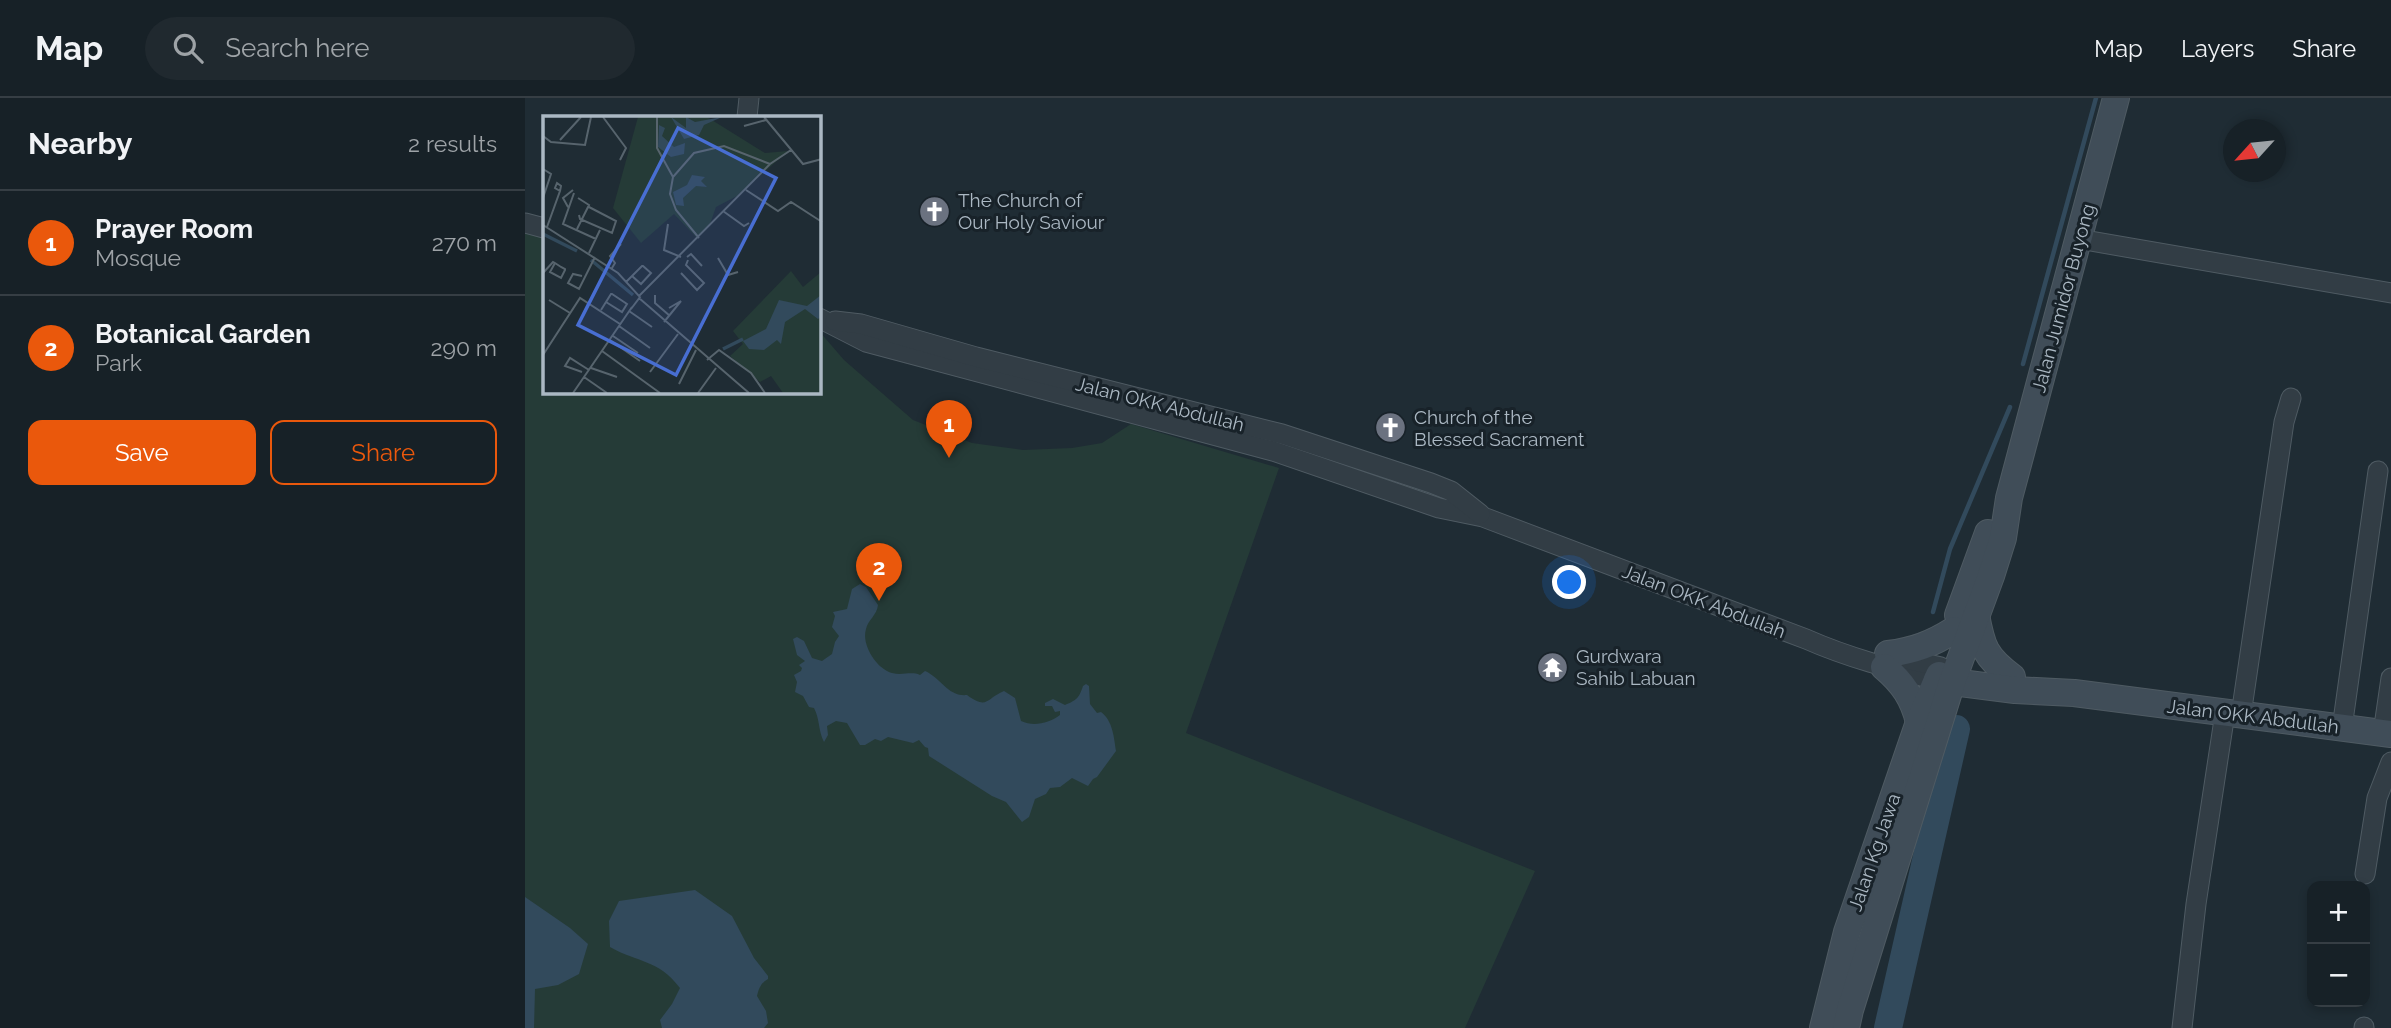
<!DOCTYPE html>
<meta charset="utf-8">
<style>
:root{--surface:#172127;--page:#20292f;--text:#f1f3f6;--muted:#9ea3a7;--line:#363e44;--accent:#ea580c}
body{margin:0;font-family:Raleway,sans-serif;background:var(--page);color:var(--text)}
.controls{position:absolute;right:21px;bottom:21px;display:grid;overflow:hidden;border-radius:14px;box-shadow:0 4px 10px #0003}
.controls button{width:63px;height:63px;display:grid;place-items:center;padding:0;border:0;border-bottom:2px solid var(--line);background:var(--surface);color:var(--text);font:35px sans-serif}
.compass{position:absolute;left:1698px;top:21px;width:63px;height:63px;border-radius:50%;background:var(--surface);box-shadow:0 4px 10px #0003;rotate:243deg}
.you{position:absolute;left:1045px;top:485px;width:24px;height:24px;margin:-18px;border:5px solid #fff;border-radius:50%;background:#1a73e8;box-shadow:0 0 0 10px #1a73e833}
.badge{display:grid;place-items:center;width:46px;height:46px;border-radius:50%;background:var(--accent);color:#fff;font-size:23px;font-weight:700}
.pin{position:absolute;translate:-50% -58px;filter:drop-shadow(0 2px 4px #0008)}
.pin::after{content:'';position:absolute;top:37px;width:24px;height:21px;background:inherit;clip-path:polygon(0 0,100% 0,50% 100%)}
.list{margin:0;padding:0;list-style:none}
h2{display:flex;justify-content:space-between;align-items:center;height:91px;margin:0;padding:0 28px;font-size:30px}
h2 small{font-size:23px;font-weight:400;color:var(--muted)}
.list li{display:grid;grid-template-columns:46px 1fr auto;gap:21px;align-items:center;box-sizing:border-box;height:105px;padding:0 28px;border-top:2px solid var(--line)}
.list b{display:block;font-size:26px;white-space:nowrap}
.list p{margin:0;font-size:23px;white-space:nowrap;color:var(--muted)}
.list em{font-size:23px;font-style:normal;color:var(--muted)}
.actions{display:flex;gap:14px;padding:21px 28px}
.actions a{flex:1;padding:16px 0;border:2px solid var(--accent);border-radius:14px;text-align:center;font-size:24px;color:var(--accent)}
.actions .main{background:var(--accent);color:#fff}
.icon{flex:none;width:38px;height:38px;fill:none;stroke:currentColor;stroke-width:2;stroke-linecap:round;stroke-linejoin:round}
.map{position:relative;flex:none;width:1866px;height:930px;overflow:hidden}
header{display:flex;align-items:center;gap:42px;box-sizing:border-box;height:98px;padding:0 35px;background:var(--surface);border-bottom:2px solid var(--line)}
header strong{font-size:33px}
nav{display:flex;gap:38px;margin-inline-start:auto;font-size:24px}
.search{width:490px;height:63px;background:var(--page);display:flex;align-items:center;gap:18px;box-sizing:border-box;padding:0 24px;border-radius:38px;color:var(--muted);font-size:26px}
main{display:flex}
aside{flex:1;background:var(--surface)}
.map>svg:first-child{display:block}
.green{fill:#253b37}
.water{fill:#324a5c}
.lines{fill:none;stroke-linecap:round;stroke-linejoin:round}
.stream{stroke:#324a5c;stroke-width:4.5}
.river{stroke:#324a5c;stroke-width:28}
.street-casing{stroke:#4f5b63;stroke-width:21}
.secondary-casing{stroke:#4f5b63;stroke-width:28}
.street{stroke:#323d45;stroke-width:19}
.secondary{stroke:#404d58;stroke-width:26}
.labels{text-anchor:middle;dominant-baseline:central;stroke-width:6;stroke-linejoin:round;paint-order:stroke}
.poi-label{font-size:19px;fill:#abb8c3;stroke:#182229;text-anchor:start}
.street-label{font-size:19px;fill:#abb8c3;stroke:#182229}
.inset-river{fill:none;stroke:#324a5c;stroke-width:3.5}
.inset-road{fill:none;stroke:#57646d;stroke-width:2}
.view{fill:#486ed2;fill-opacity:0.15;stroke:#486ed2;stroke-width:3.5}
.inset-edge{fill:none;stroke:#abb8c3;stroke-width:3.5}
</style>
<header>
<strong>Map</strong>
<div class="search"><svg class="icon" aria-label="search" viewBox="0 0 24 24"><circle cx="10" cy="10" r="6"/><path d="M15 15l6 6"/></svg>Search here</div>
<nav><a>Map</a><a>Layers</a><a>Share</a></nav>
</header>
<main>
<aside>
<h2>Nearby<small>2 results</small></h2>
<ul class="list">
<li><span class="badge">1</span><div><b>Prayer Room</b><p>Mosque</p></div><em>270 m</em></li>
<li><span class="badge">2</span><div><b>Botanical Garden</b><p>Park</p></div><em>290 m</em></li>
</ul>
<div class="actions"><a class="main">Save</a><a>Share</a></div>
</aside>
<div class="map">
<svg width="1866" height="930" viewBox="0 0 1866 930">
<rect width="100%" height="100%" fill="#1f2c34"/>
<!-- green -->
<path class="green" d="M0,133L19,139V294H294V233L319,262L388,322L447,345L498,352L547,350L577,345L606,326L754,370L661,635L1010,773L940,930H0Z"/>
<!-- water -->
<g class="water">
<path d="M335,486L341,489L353,507C352,517 343,522 341,531C336,547 352,571 367,575C377,578 386,573 395,577L400,573C416,580 423,599 442,597C463,612 460,601 479,593L490,600L496,623C509,629 524,625 535,617V613L530,614L527,608H520V605L528,601L540,607C552,602 554,600 558,588L561,586L564,588L565,606L572,615L576,614C588,623 589,640 591,653L572,679L568,681L563,688L547,680L535,689L525,690L521,696L510,701L504,719L497,724L481,704L467,698L404,658L403,650L400,649L394,642L388,645L363,639L356,643L350,641L340,647H335L322,625L311,623L302,628L303,637L299,644C293,633 295,621 289,610L284,609L278,598L270,594L272,584L269,577L276,573L277,570L274,567L280,563L272,557L268,541L272,539L279,543L287,560L297,563L307,556L310,544L314,538L307,529L310,518L308,514L322,511L327,491Z"/>
<path d="M170,792L207,818L229,860L243,878V881C236,885 234,890 232,898L241,913L243,925L239,930H137L135,922L147,906L155,890C133,861 113,865 85,849L84,823L94,803Z"/>
<path d="M0,799L45,830L63,846L54,876L33,887L10,891L9,930H0Z"/>
</g>
<g class="lines">
<!-- stream -->
<g class="stream">
<path d="M1498,266L1571,0"/>
<path d="M1408,514L1425,451L1485,309"/>
</g>
<!-- river -->
<path class="river" d="M1363,930L1431,631"/>
<defs>
<g id="street">
<path d="M222,19L224,0"/>
<path d="M0,125L19,130"/>
<path d="M1554,141L1866,195"/>
<path d="M294,220L341,244L748,353L914,410L958,419L1281,541C1324,560 1367,571 1412,582"/>
<path d="M310,223L336,226L451,259L757,336L906,385L926,393L955,416"/>
<path d="M1368,558L1416,569"/>
<path d="M1716,617L1759,324L1766,300"/>
<path d="M1817,630L1853,373"/>
<path d="M1858,635L1866,580"/>
<path d="M1840,776L1852,700L1866,664"/>
<path d="M1657,930L1671,806L1700,615"/>
<path d="M1839,930V929"/>
</g>
<g id="secondary">
<path d="M1433,517L1463,435"/>
<path d="M1451,517C1457,549 1460,559 1487,579"/>
<path d="M1363,556C1388,553 1407,546 1429,532"/>
<path d="M1359,569C1378,585 1388,600 1394,624"/>
<path d="M1412,582L1490,592L1549,595L1866,636"/>
<path d="M1298,930L1322,834L1394,624L1414,577"/>
<path d="M1321,930L1325,912L1427,584L1466,478L1478,440L1484,400L1591,0"/>
</g>
</defs>
<!-- street casing -->
<use href="#street" class="street-casing"/>
<!-- secondary casing -->
<use href="#secondary" class="secondary-casing"/>
<!-- street -->
<use href="#street" class="street"/>
<!-- secondary -->
<use href="#secondary" class="secondary"/>
</g>
<!-- icons -->
<defs>
<symbol id="church-disc" viewBox="-11 -11 22 22"><circle r="9.5" fill="#6b7280" stroke="#182229"/><path d="M-1.2-6h2.4v3.5h3.3v2.4h-3.3V6h-2.4V-.1h-3.3v-2.4h3.3Z" fill="#fff"/></symbol>
<symbol id="temple-disc" viewBox="-11 -11 22 22"><circle r="9.5" fill="#6b7280" stroke="#182229"/><path d="M0-6L5-2H3V0L6.5 2.5H4V6H1.5V3h-3V6H-4V2.5H-6.5L-3 0V-2H-5Z" fill="#fff"/></symbol>
</defs>
<g fill-rule="evenodd">
<use href="#church-disc" x="392" y="96" width="35" height="35"/>
<use href="#church-disc" x="848" y="312" width="35" height="35"/>
<use href="#temple-disc" x="1010" y="552" width="35" height="35"/>
</g>
<g class="labels">
<!-- poi labels -->
<g class="poi-label">
<text x="433" y="102">The Church of<tspan x="433" dy="22">Our Holy Saviour</tspan></text>
<text x="889" y="319">Church of the<tspan x="889" dy="22">Blessed Sacrament</tspan></text>
<text x="1051" y="558">Gurdwara<tspan x="1051" dy="22">Sahib Labuan</tspan></text>
</g>
<!-- street labels -->
<g class="street-label">
<text transform="translate(1538 200) rotate(-75)">Jalan Jumidor Buyong</text>
<text transform="translate(635 306) rotate(14)">Jalan OKK Abdullah</text>
<text transform="translate(1179 503) rotate(21)">Jalan OKK Abdullah</text>
<text transform="translate(1728 618) rotate(7)">Jalan OKK Abdullah</text>
<text transform="translate(1349 754) rotate(-71)">Jalan Kg Jawa</text>
</g>
</g>
<!-- overview -->
<g transform="translate(18 18)">
<rect width="278" height="278" fill="#1f2c34"/>
<path d="M95,1H164L222,37L245,35L194,80L173,91L167,108L154,122L131,98L98,127L70,92ZM248,155L260,171L278,156V277H240L228,260L217,266L187,240L200,228L190,215Z" fill="#253b37"/>
<path d="M128,1L143,12V1L152,6L179,1L161,9L156,19L141,23ZM116,9L122,12L119,20L131,31L142,27L141,38L128,41L115,31ZM149,59L162,61L158,65L164,71L153,70L140,82L141,90L133,89L130,76L144,69ZM278,179V201L275,203L262,193L242,206L238,228L234,224L221,234L206,233L200,225L223,213L236,184L264,190Z" fill="#324a5c"/>
<path class="inset-river" d="M0,118L34,135M48,144L90,179M180,233L200,223"/>
<path class="inset-road" d="M60,1L83,32L77,44M114,1V32L130,61M221,1L260,48L279,43M201,10L223,4M0,20L8,26L42,29L48,1M17,24L38,1M0,53L8,58L0,82M203,74L235,95L248,86L279,106M31,77L20,108L53,123M25,91L20,82L30,74M180,95L201,110L206,107M36,99L37,103L69,117L73,105L46,91M125,108L121,134L138,141M0,109L75,157L97,181L88,193M4,111L8,100L17,75L18,70L14,67L12,72L17,75M34,113L46,89L35,82M156,122L133,94L127,78L130,61L151,37L181,30L227,48M46,137L57,114M144,141L148,138L159,150M175,142L185,159L195,156M69,152L72,147L67,140L78,128M0,157L10,146L12,147L18,151L22,153V154L18,162L7,156L12,147M138,157L154,174L161,167L143,149L145,144M39,160L30,158L25,167L36,173L52,141M83,166L99,150H100L108,157L98,168L89,160M112,179V187L127,200M96,180L227,48L248,34M96,182L206,277M6,184L27,197M58,194L68,178H69L84,188L79,196L63,186M86,195L109,211M121,206L138,185L126,192M76,210L107,232M70,220L95,237M67,224L97,245M59,235L117,277M0,239L37,182L77,208M164,244L176,234L208,257L222,277M48,252L74,261M39,256L22,250L27,242L46,254M107,256L135,218M41,261L64,277M136,268L153,234M30,277L89,191M155,277L173,252"/>
<path class="view" d="M135,12L233,62L133,259L35,209Z"/>
<rect width="278" height="278" class="inset-edge"/>
</g>
</svg>
<div class="controls">
<button>+</button>
<button>−</button>
</div>
<svg class="compass" viewBox="-18 -18 36 36"><path d="M0-13l5 13h-10z" fill="#e53935"/><path d="M0 13l5-13h-10z" fill="#9ea3a7"/></svg>
<div class="you"></div>
<div class="pin badge" style="left:424px;top:360px">1</div>
<div class="pin badge" style="left:354px;top:503px">2</div>
</div>
</main>
